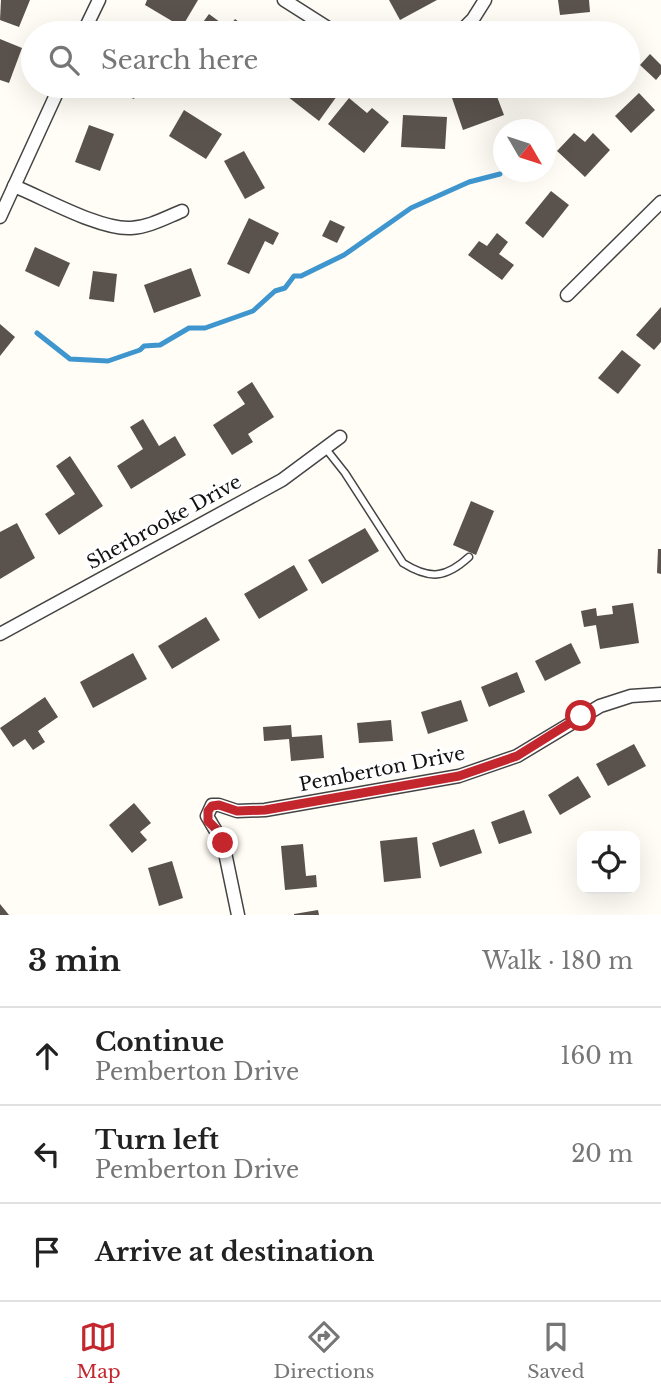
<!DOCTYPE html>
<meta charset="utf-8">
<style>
:root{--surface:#fff;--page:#f6f6f6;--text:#222;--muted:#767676;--line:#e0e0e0;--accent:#c4262e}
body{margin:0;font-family:"Libre Baskerville",serif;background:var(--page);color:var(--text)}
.controls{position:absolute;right:21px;bottom:21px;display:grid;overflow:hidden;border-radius:14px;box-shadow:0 7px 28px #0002}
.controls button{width:63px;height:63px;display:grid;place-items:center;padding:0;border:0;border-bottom:2px solid var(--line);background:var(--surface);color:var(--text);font:35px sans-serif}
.compass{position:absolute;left:493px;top:119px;width:63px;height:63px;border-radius:50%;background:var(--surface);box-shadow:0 7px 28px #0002;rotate:129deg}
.stop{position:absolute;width:21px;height:21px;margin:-16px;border:5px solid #c4262e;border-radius:50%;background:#fff}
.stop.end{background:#c4262e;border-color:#fff;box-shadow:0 2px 7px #0008}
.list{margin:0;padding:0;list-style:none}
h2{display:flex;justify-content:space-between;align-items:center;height:91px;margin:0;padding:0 28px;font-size:30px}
h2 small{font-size:23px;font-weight:400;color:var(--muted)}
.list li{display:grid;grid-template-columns:46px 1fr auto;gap:21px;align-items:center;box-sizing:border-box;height:98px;padding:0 28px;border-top:2px solid var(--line)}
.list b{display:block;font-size:26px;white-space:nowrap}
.list p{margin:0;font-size:23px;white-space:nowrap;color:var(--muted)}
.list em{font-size:23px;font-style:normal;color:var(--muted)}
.icon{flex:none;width:38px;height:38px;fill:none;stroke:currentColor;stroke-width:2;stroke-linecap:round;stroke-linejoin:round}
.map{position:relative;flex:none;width:661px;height:915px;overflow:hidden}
.search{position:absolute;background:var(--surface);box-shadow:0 7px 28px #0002;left:21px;right:21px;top:21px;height:77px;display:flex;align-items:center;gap:18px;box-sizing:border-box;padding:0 24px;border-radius:38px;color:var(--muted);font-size:26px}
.sheet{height:385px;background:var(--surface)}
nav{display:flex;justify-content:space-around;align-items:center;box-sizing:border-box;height:98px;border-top:2px solid var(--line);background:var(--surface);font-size:19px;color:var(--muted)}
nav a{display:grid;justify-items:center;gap:4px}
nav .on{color:var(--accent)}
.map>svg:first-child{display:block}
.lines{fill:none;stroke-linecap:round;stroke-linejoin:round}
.stream{stroke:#3f96cf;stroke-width:5}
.building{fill:#5a524d}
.service-casing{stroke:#444;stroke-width:9}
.minor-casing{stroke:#444;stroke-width:15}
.service{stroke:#fff;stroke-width:6}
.minor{stroke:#fff;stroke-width:12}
.route{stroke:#c4262e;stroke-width:9}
.labels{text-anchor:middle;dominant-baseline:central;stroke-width:7;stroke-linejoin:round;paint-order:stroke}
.street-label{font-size:19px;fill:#111;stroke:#fff}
</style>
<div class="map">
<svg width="661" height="915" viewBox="0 0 661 915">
<rect width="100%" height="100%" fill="#fffdf5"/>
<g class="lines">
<!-- stream -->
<path class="stream" d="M37,333L70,359L108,361L140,350L144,346L160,345L189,328H205L253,311L275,291L285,288L294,276H301L344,255L411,208L469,182L500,174"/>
</g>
<!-- building -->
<g class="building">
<path d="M1,0H30L19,27L0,20Z"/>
<path d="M147,0H198L182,27L145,5Z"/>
<path d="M389,0H437L400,20Z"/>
<path d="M558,0H589L590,12L560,15Z"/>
<path d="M209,14L228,28L235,19L251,31L250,33H195Z"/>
<path d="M0,39L22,48L9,83L0,80Z"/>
<path d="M650,54L661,65V74L656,80L640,65Z"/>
<path d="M121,86H140L134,99L118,92Z"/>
<path d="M262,86H278L273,94Z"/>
<path d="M289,86H324L337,96L319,121L283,93Z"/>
<path d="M473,86H493L504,115L463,130L452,98L474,90Z"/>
<path d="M639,93L655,110L631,133L615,116Z"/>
<path d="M349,98L367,113L372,108L389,122L364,153L328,124Z"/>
<path d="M184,110L222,134L206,159L169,136Z"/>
<path d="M403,115L447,117L445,149L401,147Z"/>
<path d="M89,125L114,134L100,171L75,162Z"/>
<path d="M574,133L585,142L593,133L610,150L585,177L557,151Z"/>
<path d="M244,151L265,188L245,199L224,161Z"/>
<path d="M551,191L569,205L543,238L525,223Z"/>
<path d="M249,218L279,233L273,245L265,241L249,274L227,264Z"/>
<path d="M330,220L345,227L337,243L322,236Z"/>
<path d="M497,233L508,242L499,254L514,265L502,280L468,255L479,241L487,246Z"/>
<path d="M35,247L70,263L59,287L25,271Z"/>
<path d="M191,268L201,296L154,313L144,285Z"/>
<path d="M93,271L117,274L114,302L89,299Z"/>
<path d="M661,307V342L654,350L636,335Z"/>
<path d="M0,324L15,337L0,356Z"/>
<path d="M622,350L641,365L618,394L598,378Z"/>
<path d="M252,382L274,417L248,434L253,442L232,455L213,425L245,404L237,392Z"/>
<path d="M143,419L159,446L175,436L186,455L131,489L117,466L143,449L130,427Z"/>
<path d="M70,456L103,506L59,535L45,514L75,494L56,466Z"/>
<path d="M471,501L494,511L476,555L453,545Z"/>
<path d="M17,523L35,558L0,579V532Z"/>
<path d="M365,528L379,551L322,584L308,560Z"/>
<path d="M658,549H661V574L657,573Z"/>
<path d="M294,565L308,590L259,619L244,594Z"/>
<path d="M633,603L639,643L600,649L596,625L584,627L581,611L596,608L597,616L613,614L612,606Z"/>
<path d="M206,617L220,640L172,669L158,646Z"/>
<path d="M571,643L581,663L545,681L535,661Z"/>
<path d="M133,653L147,679L93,708L80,682Z"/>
<path d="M517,672L525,692L489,707L481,687Z"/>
<path d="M45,697L58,717L38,731L45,742L33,750L25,739L13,747L0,728Z"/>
<path d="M461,700L468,721L428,734L421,712Z"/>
<path d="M391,720L393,741L359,743L357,723Z"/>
<path d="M291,725L292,737L322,735L324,758L291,761L289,739L264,741L263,727Z"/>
<path d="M634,744L646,766L608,786L596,764Z"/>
<path d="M578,776L591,797L560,815L548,795Z"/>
<path d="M134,803L151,823L140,832L147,840L132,853L109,825Z"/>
<path d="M524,810L532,833L499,844L491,822Z"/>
<path d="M474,829L482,853L440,867L432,843Z"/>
<path d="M417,837L421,878L384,882L380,841Z"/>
<path d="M303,844L306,876L316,875L317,887L285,890L281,846Z"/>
<path d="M172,861L183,898L159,906L148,868Z"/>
<path d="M0,904L9,915H0Z"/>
<path d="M318,910L319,915H294V914Z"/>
</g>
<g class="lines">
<defs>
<path id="service" d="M326,449L345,473L403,563C430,580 446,578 469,557"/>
<g id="minor">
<path d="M284,0L336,33"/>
<path d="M83,33L99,0"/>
<path d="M459,33L473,19L485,0"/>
<path d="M14,186C44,198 100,230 131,228C149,227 165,218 182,211"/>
<path d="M0,217L60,86"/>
<path d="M567,295L661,202"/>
<path d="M0,634L282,480L340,437"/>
<path d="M238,915L223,843L207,816L212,805H219L237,811L265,810L459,776L517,756L600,706L631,696L661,694"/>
</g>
</defs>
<!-- service casing -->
<use href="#service" class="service-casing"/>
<!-- minor casing -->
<use href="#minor" class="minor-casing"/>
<!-- service -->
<use href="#service" class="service"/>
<!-- minor -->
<use href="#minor" class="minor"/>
</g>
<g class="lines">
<!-- route -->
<path class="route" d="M223,843L218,831L208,821V811L212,806L219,805L237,811L265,810L459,776L517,756L581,716"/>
</g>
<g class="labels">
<!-- street labels -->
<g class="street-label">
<text transform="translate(164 522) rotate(-29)">Sherbrooke Drive</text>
<text transform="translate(382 769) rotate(-11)">Pemberton Drive</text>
</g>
</g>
</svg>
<div class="controls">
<button><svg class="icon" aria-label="locate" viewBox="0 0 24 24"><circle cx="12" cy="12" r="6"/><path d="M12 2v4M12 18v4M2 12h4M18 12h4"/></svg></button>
</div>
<svg class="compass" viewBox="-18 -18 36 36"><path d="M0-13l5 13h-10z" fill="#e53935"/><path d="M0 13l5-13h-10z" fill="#767676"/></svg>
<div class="stop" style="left:581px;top:716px"></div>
<div class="stop end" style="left:223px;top:843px"></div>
<div class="search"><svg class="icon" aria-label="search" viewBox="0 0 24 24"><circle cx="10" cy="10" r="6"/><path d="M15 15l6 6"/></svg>Search here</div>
</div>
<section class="sheet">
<h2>3 min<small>Walk · 180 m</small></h2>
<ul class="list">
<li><svg class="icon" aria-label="ahead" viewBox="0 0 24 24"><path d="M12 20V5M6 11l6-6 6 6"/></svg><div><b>Continue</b><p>Pemberton Drive</p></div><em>160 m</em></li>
<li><svg class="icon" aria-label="left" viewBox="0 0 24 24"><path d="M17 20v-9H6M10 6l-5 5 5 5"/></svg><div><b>Turn left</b><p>Pemberton Drive</p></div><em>20 m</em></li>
<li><svg class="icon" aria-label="arrive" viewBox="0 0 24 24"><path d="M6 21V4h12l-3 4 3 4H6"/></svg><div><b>Arrive at destination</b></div></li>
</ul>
</section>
<nav>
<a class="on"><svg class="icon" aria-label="map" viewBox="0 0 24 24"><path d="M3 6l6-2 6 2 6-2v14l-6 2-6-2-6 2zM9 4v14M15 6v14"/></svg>Map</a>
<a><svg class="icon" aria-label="directions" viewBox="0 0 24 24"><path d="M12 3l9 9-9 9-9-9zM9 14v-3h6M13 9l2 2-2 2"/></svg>Directions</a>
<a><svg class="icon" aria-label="saved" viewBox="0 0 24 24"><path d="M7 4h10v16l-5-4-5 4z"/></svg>Saved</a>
</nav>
